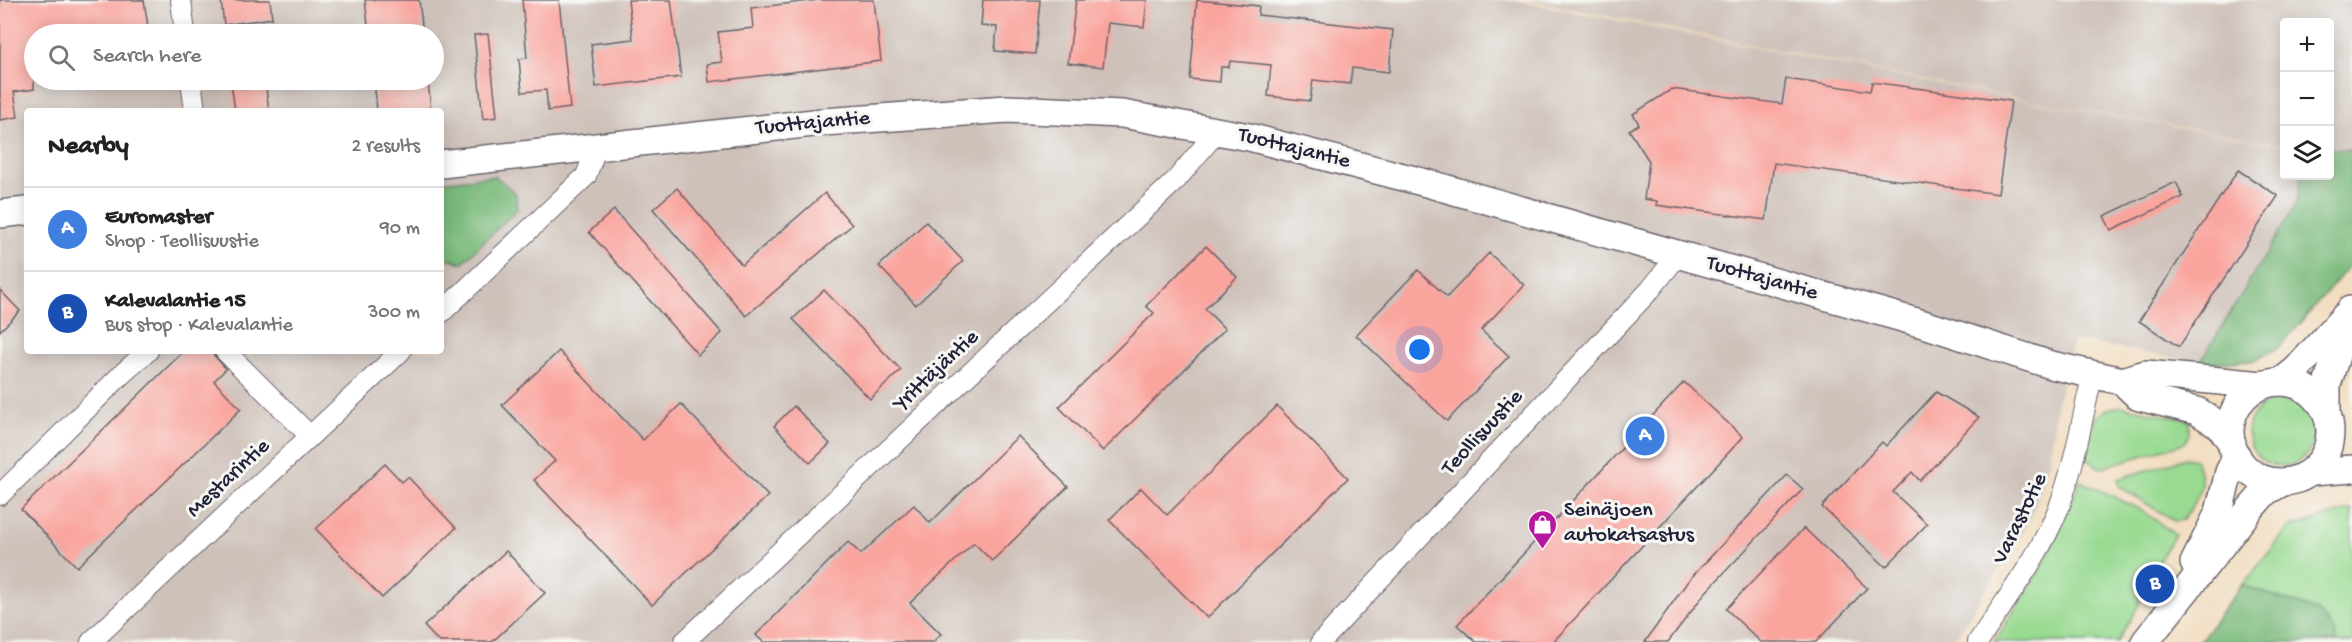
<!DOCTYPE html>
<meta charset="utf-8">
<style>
:root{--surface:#fff;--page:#f2f2f2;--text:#222;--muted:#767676;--line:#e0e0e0;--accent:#111827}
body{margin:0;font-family:"Gochi Hand",sans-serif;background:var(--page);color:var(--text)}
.controls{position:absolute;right:18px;top:18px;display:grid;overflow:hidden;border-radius:6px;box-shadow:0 3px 15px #0003}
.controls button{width:54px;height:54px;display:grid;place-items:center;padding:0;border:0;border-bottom:2px solid var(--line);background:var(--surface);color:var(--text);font:30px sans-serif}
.you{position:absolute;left:1420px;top:350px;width:21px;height:21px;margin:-15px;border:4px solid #fff;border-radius:50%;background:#1a73e8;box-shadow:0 0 0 9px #1a73e833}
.badge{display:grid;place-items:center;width:39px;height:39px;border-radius:50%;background:var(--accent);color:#fff;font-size:20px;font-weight:700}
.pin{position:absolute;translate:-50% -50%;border:3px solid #fff;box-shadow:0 2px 6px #0006}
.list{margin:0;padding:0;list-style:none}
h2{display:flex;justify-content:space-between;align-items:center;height:78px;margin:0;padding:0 24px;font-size:26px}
h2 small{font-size:20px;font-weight:400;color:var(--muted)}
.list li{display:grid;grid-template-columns:39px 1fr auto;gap:18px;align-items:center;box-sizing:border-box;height:84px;padding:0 24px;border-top:2px solid var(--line)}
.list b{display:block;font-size:22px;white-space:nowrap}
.list p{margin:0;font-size:20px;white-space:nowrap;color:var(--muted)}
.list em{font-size:20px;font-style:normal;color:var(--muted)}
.icon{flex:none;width:33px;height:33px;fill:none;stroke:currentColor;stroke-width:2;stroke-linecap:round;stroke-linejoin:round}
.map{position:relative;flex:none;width:2352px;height:642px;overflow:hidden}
.search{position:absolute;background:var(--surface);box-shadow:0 3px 15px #0003;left:24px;top:24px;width:420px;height:66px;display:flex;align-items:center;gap:15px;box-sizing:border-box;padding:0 21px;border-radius:33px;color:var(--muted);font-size:22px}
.panel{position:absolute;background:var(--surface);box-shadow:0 3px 15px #0003;left:24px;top:108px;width:420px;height:246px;border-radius:6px}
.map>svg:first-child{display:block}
.industrial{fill:#cec1ba;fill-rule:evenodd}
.green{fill:#98da91;stroke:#5d7e66;stroke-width:1.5}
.forest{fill:#7aba7b;stroke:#4e6e5b;stroke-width:1.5}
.building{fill:#faa49e}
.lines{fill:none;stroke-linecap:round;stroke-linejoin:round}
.street-casing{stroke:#6b636a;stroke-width:22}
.secondary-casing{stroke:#6b636a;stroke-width:30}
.street{stroke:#fff;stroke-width:20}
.secondary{stroke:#fff;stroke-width:27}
.labels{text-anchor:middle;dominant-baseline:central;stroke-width:6;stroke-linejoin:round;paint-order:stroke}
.street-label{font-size:22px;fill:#22223b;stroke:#f6f6f2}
.poi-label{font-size:22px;fill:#22223b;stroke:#f6f6f2;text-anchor:start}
</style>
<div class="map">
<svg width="2352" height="642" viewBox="0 0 2352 642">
<rect width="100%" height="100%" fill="#f6f6f2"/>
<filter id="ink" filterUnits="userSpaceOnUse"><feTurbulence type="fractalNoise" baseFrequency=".0167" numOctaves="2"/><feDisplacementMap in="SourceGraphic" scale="12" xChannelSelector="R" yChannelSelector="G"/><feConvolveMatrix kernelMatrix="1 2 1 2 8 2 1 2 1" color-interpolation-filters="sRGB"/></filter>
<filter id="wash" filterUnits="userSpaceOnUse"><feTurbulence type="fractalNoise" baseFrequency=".008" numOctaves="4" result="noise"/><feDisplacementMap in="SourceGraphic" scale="24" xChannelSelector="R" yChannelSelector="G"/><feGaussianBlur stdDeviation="1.35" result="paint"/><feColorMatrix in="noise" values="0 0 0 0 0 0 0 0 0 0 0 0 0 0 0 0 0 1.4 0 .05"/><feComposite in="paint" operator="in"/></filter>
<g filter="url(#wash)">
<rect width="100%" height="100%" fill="#f2ddc0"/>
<!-- industrial -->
<g class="industrial">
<path d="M0,0H1514L2026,101L2284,146V176H2301L2297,203L2200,363L2073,340L2057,403L2049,462L2031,518L1953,642H0ZM34,34H434V80H34ZM27,111H441V351H27Z"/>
<path d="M1527,0H2352V150L2330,149V22H2284V145L2026,100Z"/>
</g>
<!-- green -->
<g class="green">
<circle cx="2281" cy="433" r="33"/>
<path d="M2121,406L2189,420V434L2185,443L2100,468L2086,459L2095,418L2107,409Z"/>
<path d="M2186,458L2195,460C2209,485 2198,498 2183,520L2174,521L2120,487L2118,479Z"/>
<path d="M2080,481L2142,510L2175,535L2139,593L2140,603L2117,642H1994L2045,562Z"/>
<path d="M2352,509V642H2199L2236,593L2289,528Z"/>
</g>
<!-- forest -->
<g class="forest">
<path d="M2330,149L2352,150V263L2281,346L2254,361L2200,363L2297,203L2301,176H2330Z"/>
<path d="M495,176L516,194L517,209L462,263L441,256V182Z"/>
<path d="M2242,585L2317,611L2335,631L2336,642H2199Z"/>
</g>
<g id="blocks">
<!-- building -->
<g class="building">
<path d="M0,0H144L149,34H34V89L14,92L18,117L0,120Z"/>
<path d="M221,0H270L272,18L224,25Z"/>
<path d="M365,0H419L423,34H369Z"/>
<path d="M522,0H559L570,108L548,111L546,90L522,92L519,59L527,58Z"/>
<path d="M628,0H671L681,77L596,87L591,44L633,39Z"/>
<path d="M819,0H874L881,61L709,82L707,64L722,62L718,32L753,28L751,8Z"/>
<path d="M983,0H1040L1035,54L995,51L997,27L981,26Z"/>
<path d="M1076,0H1147L1144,27L1108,23L1103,67L1068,63Z"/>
<path d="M1197,0L1259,6L1258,15L1393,30L1389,72L1352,68L1350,84L1313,80L1310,101L1268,96L1271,65L1230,61L1229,67H1221L1220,82L1190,79Z"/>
<path d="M488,34L497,117L483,119L474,35Z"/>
<path d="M1786,79L1870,91L1872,82L2011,101L1998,194L1774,163L1766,220L1656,205L1657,201L1644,199L1649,161L1629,130L1639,124L1633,114L1672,89L1782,104Z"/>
<path d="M252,80H265L269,111H235L231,82Z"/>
<path d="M374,80H428L431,111H377Z"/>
<path d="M2238,170L2278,196L2179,347L2139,321Z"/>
<path d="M2176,182L2183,197L2111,230L2104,216Z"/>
<path d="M677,188L742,265L825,193L852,225L746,316L653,209Z"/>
<path d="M614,210L722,333L698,355L589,232Z"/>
<path d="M926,222L963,261L916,305L879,266Z"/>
<path d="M1206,246L1237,277L1205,309L1225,329L1103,451L1059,407L1154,313L1146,306Z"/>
<path d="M1489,253L1524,285L1481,330L1509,356L1447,421L1356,335L1418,270L1447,297Z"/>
<path d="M0,290L20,311L0,331Z"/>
<path d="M824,290L901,370L870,399L793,319Z"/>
<path d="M184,351H211L213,354L226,369L214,381L241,409L77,567L21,509Z"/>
<path d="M559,351L643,440L681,404L768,496L652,605L534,480L555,461L502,405Z"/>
<path d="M1684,382L1743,437L1553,642H1476L1457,625Z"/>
<path d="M1936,392L1979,417L1920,481L1912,472L1893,492L1927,524L1886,567L1822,507L1882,442L1886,446Z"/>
<path d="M794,406L830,444L810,463L774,426Z"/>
<path d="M1277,406L1348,478L1207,618L1109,520L1141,488L1167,515Z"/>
<path d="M1018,436L1068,487L992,561L974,543L910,603L941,634L933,642H763L756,635L848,542L861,554L914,505L930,523Z"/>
<path d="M385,464L402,482L408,477L456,528L382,598L316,529Z"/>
<path d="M1787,475L1803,489L1705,593L1668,642H1645L1688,581Z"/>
<path d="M1804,528L1867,588L1816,642H1761L1726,609Z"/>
<path d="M506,551L545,593L492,642H439L424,626Z"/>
</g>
</g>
</g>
<g filter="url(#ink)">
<use href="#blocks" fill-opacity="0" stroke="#6b636a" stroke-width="1.5"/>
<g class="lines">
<defs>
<g id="street">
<path d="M181,0L185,34"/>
<path d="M191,80L195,111"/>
<path d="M441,313L586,176L597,146"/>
<path d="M225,351L310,436"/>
<path d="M0,495L122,374L148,351"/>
<path d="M91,642L401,351"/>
<path d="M684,642L1176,180L1218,130"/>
<path d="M1321,642L1650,290L1678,255"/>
<path d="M1978,642C2006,599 2040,556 2059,507C2075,464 2082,418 2093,373"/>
</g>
<g id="secondary">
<path d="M441,164L823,122L1007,109L1122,114L1249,137L1430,184L1927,325L2051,365L2122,381L2139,397L2197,411L2219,425L2232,443"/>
<path d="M0,214L27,211"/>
<path d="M2122,381L2146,374L2263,385"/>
<path d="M2281,382L2296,370L2344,317"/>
<circle cx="2280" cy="432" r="50"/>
<path d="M2327,415V385L2350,310"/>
<path d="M2311,472L2352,469"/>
<path d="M2194,563L2219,512L2229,472L2237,456"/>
<path d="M2145,642L2251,508L2265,492L2283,482"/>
</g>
</defs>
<!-- street casing -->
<use href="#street" class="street-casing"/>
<!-- secondary casing -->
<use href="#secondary" class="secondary-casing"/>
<!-- street -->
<use href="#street" class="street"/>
<!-- secondary -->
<use href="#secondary" class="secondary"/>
</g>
</g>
<!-- icons -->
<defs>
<symbol id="shop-pin" viewBox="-11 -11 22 30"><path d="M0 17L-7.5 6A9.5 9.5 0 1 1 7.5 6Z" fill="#b5179e" stroke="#f6f6f2"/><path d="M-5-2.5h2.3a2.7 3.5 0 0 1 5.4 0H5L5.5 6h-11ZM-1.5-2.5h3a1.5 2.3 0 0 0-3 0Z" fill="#fff"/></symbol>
</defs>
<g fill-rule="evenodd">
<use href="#shop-pin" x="1526" y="508" width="33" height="45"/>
</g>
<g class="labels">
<!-- street labels -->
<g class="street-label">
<text transform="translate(813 124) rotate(-5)">Tuottajantie</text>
<text transform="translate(1294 149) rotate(14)">Tuottajantie</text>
<text transform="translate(1762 279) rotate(16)">Tuottajantie</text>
<text transform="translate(937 371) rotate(-43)">Yrittäjäntie</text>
<text transform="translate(1483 433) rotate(-47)">Teollisuustie</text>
<text transform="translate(229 479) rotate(-43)">Mestarintie</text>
<text transform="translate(2021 519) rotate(-64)">Varastotie</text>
</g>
<!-- poi labels -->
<g class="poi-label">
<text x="1564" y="511">Seinäjoen<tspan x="1564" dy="25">autokatsastus</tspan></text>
</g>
</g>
</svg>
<div class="controls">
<button>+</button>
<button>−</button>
<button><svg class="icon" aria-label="layers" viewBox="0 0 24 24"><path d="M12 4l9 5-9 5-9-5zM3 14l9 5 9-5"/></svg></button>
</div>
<div class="you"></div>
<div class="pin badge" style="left:1645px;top:436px;background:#3f7fe0">A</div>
<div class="pin badge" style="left:2155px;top:584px;background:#1a4fb4">B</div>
<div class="search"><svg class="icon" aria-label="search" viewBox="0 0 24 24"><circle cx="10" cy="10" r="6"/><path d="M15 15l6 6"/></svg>Search here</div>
<section class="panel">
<h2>Nearby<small>2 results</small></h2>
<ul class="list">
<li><span class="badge" style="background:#3f7fe0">A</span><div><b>Euromaster</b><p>Shop · Teollisuustie</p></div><em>90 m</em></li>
<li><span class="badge" style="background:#1a4fb4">B</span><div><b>Kalevalantie 15</b><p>Bus stop · Kalevalantie</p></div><em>300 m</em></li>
</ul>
</section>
</div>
